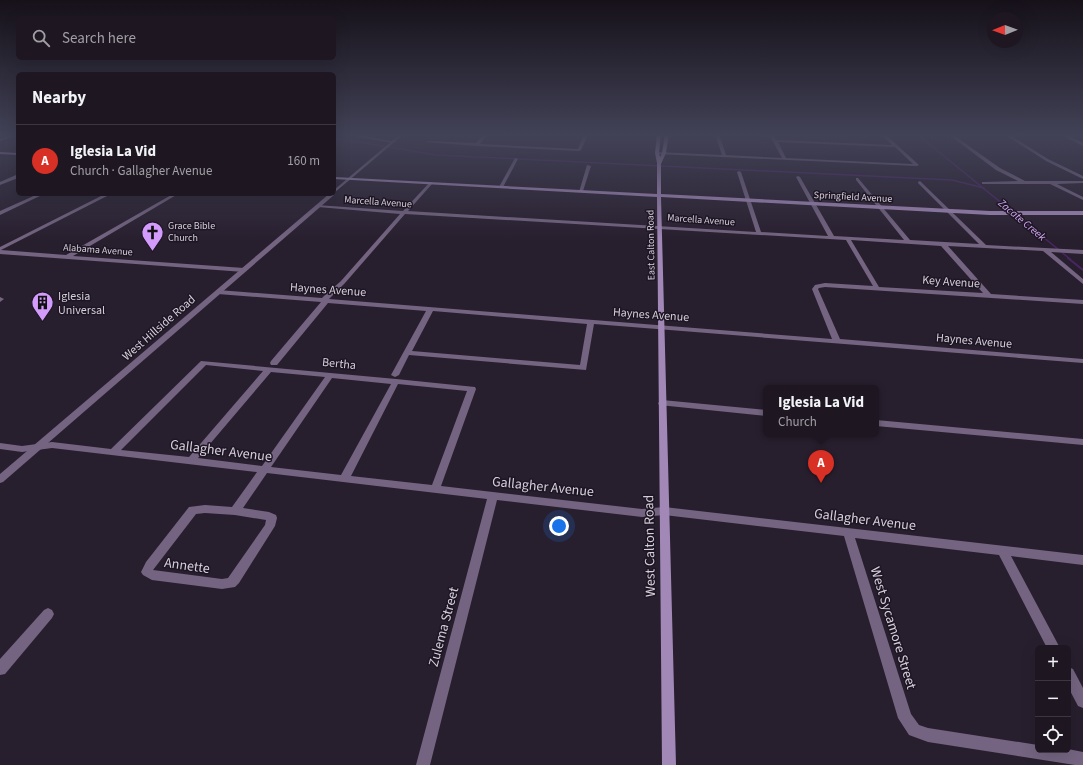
<!DOCTYPE html>
<meta charset="utf-8">
<style>
:root{--surface:#1e1722;--page:#26202a;--text:#f1f3f6;--muted:#a19fa5;--line:#3c3640;--accent:#d93025}
body{margin:0;font-family:"Source Sans 3",sans-serif;background:var(--page);color:var(--text)}
.controls{position:absolute;right:12px;bottom:12px;display:grid;overflow:hidden;border-radius:6px;box-shadow:0 4px 16px #0002}
.controls button{width:36px;height:36px;display:grid;place-items:center;padding:0;border:0;border-bottom:1px solid var(--line);background:var(--surface);color:var(--text);font:20px sans-serif}
.compass{position:absolute;left:987px;top:12px;width:36px;height:36px;border-radius:50%;background:var(--surface);box-shadow:0 4px 16px #0002;rotate:269deg}
.you{position:absolute;left:559px;top:526px;width:14px;height:14px;margin:-10px;border:3px solid #fff;border-radius:50%;background:#1a73e8;box-shadow:0 0 0 6px #1a73e833}
.badge{display:grid;place-items:center;width:26px;height:26px;border-radius:50%;background:var(--accent);color:#fff;font-size:13px;font-weight:700}
.pin{position:absolute;translate:-50% -33px;filter:drop-shadow(0 1px 2px #0008)}
.pin::after{content:'';position:absolute;top:21px;width:14px;height:12px;background:inherit;clip-path:polygon(0 0,100% 0,50% 100%)}
.popup{position:absolute;left:763px;top:385px;width:116px;height:52px;box-sizing:border-box;display:grid;place-content:center;border-radius:6px;background:var(--surface);filter:drop-shadow(0 1px 3px #0005);font-size:13px;white-space:nowrap;color:var(--muted)}
.popup b{font-size:15px;color:var(--text)}
.popup::after{content:'';position:absolute;left:50%;top:100%;margin-left:-8px;border:8px solid transparent;border-top-color:var(--surface)}
.list{margin:0;padding:0;list-style:none}
h2{display:flex;justify-content:space-between;align-items:center;height:52px;margin:0;padding:0 16px;font-size:17px}
h2 small{font-size:13px;font-weight:400;color:var(--muted)}
.list li{display:grid;grid-template-columns:26px 1fr auto;gap:12px;align-items:center;box-sizing:border-box;height:72px;padding:0 16px;border-top:1px solid var(--line)}
.list b{display:block;font-size:15px;white-space:nowrap}
.list p{margin:0;font-size:13px;white-space:nowrap;color:var(--muted)}
.list em{font-size:13px;font-style:normal;color:var(--muted)}
.icon{flex:none;width:22px;height:22px;fill:none;stroke:currentColor;stroke-width:2;stroke-linecap:round;stroke-linejoin:round}
.map{position:relative;flex:none;width:1083px;height:765px;overflow:hidden}
.search{position:absolute;background:var(--surface);box-shadow:0 4px 16px #0002;left:16px;top:16px;width:320px;height:44px;display:flex;align-items:center;gap:10px;box-sizing:border-box;padding:0 14px;border-radius:6px;color:var(--muted);font-size:15px}
.panel{position:absolute;background:var(--surface);box-shadow:0 4px 16px #0002;left:16px;top:72px;width:320px;height:124px;border-radius:6px}
.map>svg:first-child{display:block}
.lines{fill:none;stroke-linecap:round;stroke-linejoin:round}
.stream-far1{stroke:#4a2563;stroke-width:1.5}
.stream{stroke:#4a2563;stroke-width:2}
.minor{fill:#746481;fill-rule:evenodd}
.tertiary{fill:#746481;fill-rule:evenodd}
.secondary{fill:#a288b7;fill-rule:evenodd}
.labels{text-anchor:middle;dominant-baseline:central;stroke-width:3;stroke-linejoin:round;paint-order:stroke}
.far-street-label{font-size:10px;fill:#d5cfda;stroke:#1e1624}
.far-poi-label{font-size:10px;fill:#d5cfda;stroke:#1e1624;text-anchor:start}
.far-water-label{font-size:11px;font-style:italic;fill:#d5abf6;stroke:#1e1624}
.street-label{font-size:12px;fill:#d5cfda;stroke:#1e1624}
.poi-label{font-size:12px;fill:#d5cfda;stroke:#1e1624;text-anchor:start}
.near-street-label{font-size:14px;fill:#d5cfda;stroke:#1e1624}
</style>
<div class="map">
<svg width="1083" height="765" viewBox="0 0 1083 765">
<rect width="100%" height="100%" fill="#281f2e"/>
<g class="lines">
<!-- stream-far1 -->
<g class="stream-far1">
<path d="M917,134L1070,259"/>
<path d="M334,138L436,155L952,180L984,188"/>
</g>
<!-- stream -->
<path class="stream" d="M1068,258L1083,270"/>
<!-- minor -->
<g class="minor">
<path d="M14,134L18,135L0,141V139Z"/>
<path d="M358,134H362L361,135L395,142L393,143L357,137Z"/>
<path d="M484,134H488L480,144L578,149L583,136L571,134H588V135L581,150L579,151L477,146L426,142L428,141L476,143Z"/>
<path d="M715,134H719L726,155L782,158L769,134H773L776,140L892,145L881,134H885L919,165L917,166L657,154L655,153L657,152L722,155ZM778,142L895,147L913,164L786,158Z"/>
<path d="M948,134H952L1000,168L1025,181H1083V183L1057,184L1083,197V200L1050,184H982V182H984L1018,181L996,170Z"/>
<path d="M1004,134H1008L1048,159L1083,176V179L1046,161Z"/>
<path d="M1060,134H1065L1083,143V146Z"/>
<path d="M515,158L518,159L503,187L499,188V187Z"/>
<path d="M587,165L591,166L583,191L579,192Z"/>
<path d="M739,171L741,172L761,232L828,236L796,177L798,176L800,177L834,236L904,240L856,180V178H858L910,240L979,244L918,183V182L920,181L986,245L1083,250V254L1051,252L1083,279V284L1043,251L948,246L991,294L1083,300V304L825,287L819,288L818,289L840,339L1083,359V363L594,324L586,370L409,355L399,375L395,377L391,375L426,311L328,303L277,365H271L270,363L271,361L321,302L218,294L215,292L218,290L322,298L324,296L341,281L400,214L318,207H316V205L403,211L430,182L432,183V184L408,211L756,232L737,172ZM405,214L846,240L873,286L825,283L815,285L812,289L832,339L329,299L345,283ZM851,240L941,246L983,293L879,287ZM433,311L587,324L580,365L412,351Z"/>
<path d="M16,175H18V178L0,185V182Z"/>
<path d="M38,194H44L0,215V211Z"/>
<path d="M105,194H111L1,250L66,255L173,194H178L73,256L244,268L247,270L244,272L0,254V247Z"/>
<path d="M0,297L4,299L0,302Z"/>
<path d="M201,361L396,379L475,387L476,389L441,486L642,509L664,507L1083,555V565L1011,556L1060,648H1047L999,555L855,538L911,714L919,725L928,728L1038,745V750L1068,749L1083,752V765H1075L928,742L909,735L898,718L844,536L664,515L642,517L497,500L430,765H416L487,499L267,473L243,508L269,512L276,515L277,518L275,526L239,583L235,587L222,589L152,580L143,575L141,572L146,562L189,507L205,505L232,507L257,472L52,448L22,452L0,449V443L22,446L52,442L111,449ZM206,365L263,371L189,457L121,450ZM271,372L325,377L262,466L198,458ZM332,378L391,384L341,475L271,467ZM398,384L467,391L432,485L351,476ZM205,513L235,515L266,520L265,525L228,578L222,579L153,570L196,514Z"/>
<path d="M662,400L766,410V416L659,405L658,403Z"/>
<path d="M876,420L1083,439V445L876,426Z"/>
<path d="M48,608L52,610L54,614L52,618L5,674L0,675V659L44,610Z"/>
<path d="M1068,667L1073,669L1083,688V708L1078,706L1068,687Z"/>
</g>
<!-- tertiary -->
<g class="tertiary">
<path d="M400,134H404L334,193V190Z"/>
<path d="M334,193V195L3,482L0,483V474L329,194Z"/>
</g>
<!-- secondary -->
<g class="secondary">
<path d="M657,134H661L659,153L660,157L662,153L665,134H669L666,153L661,164V194L990,211H1083V215H990L661,197L676,765H662L657,197L334,179V177L657,194V163L655,153Z"/>
<path d="M0,152L18,153V155L0,154Z"/>
</g>
</g>
<!-- sky -->
<linearGradient id="sky" x2="0" y2="1"><stop stop-color="#161119"/><stop offset="0.56" stop-color="#424257"/><stop offset="1" stop-color="#424257" stop-opacity="0"/></linearGradient>
<rect width="1083" height="241" fill="url(#sky)"/>
<!-- icons -->
<defs>
<symbol id="church-pin" viewBox="-11 -11 22 30"><path d="M0 17L-7.5 6A9.5 9.5 0 1 1 7.5 6Z" fill="#d39cfc" stroke="#1e1624"/><path d="M-1.2-6h2.4v3.5h3.3v2.4h-3.3V6h-2.4V-.1h-3.3v-2.4h3.3Z" fill="#111"/></symbol>
<symbol id="building-pin" viewBox="-11 -11 22 30"><path d="M0 17L-7.5 6A9.5 9.5 0 1 1 7.5 6Z" fill="#d39cfc" stroke="#1e1624"/><path d="M-4-6H4V6H1V3H-1V6H-4ZM-2.5-4.3h1.7v1.8h-1.7ZM.8-4.3h1.7v1.8H.8ZM-2.5-1h1.7V.8h-1.7ZM.8-1h1.7V.8H.8Z" fill="#111"/></symbol>
</defs>
<g fill-rule="evenodd">
<use href="#church-pin" x="140" y="220" width="25" height="34"/>
<use href="#building-pin" x="30" y="290" width="25" height="34"/>
</g>
<g class="labels">
<!-- far-street labels -->
<g class="far-street-label">
<text transform="translate(853 197) rotate(3)">Springfield Avenue</text>
<text transform="translate(378 202) rotate(4)">Marcella Avenue</text>
<text transform="translate(701 220) rotate(4)">Marcella Avenue</text>
<text transform="translate(651 245) rotate(-91)">East Calton Road</text>
<text transform="translate(98 250) rotate(4)">Alabama Avenue</text>
</g>
<!-- far-poi labels -->
<g class="far-poi-label">
<text x="168" y="226">Grace Bible<tspan x="168" dy="12">Church</tspan></text>
</g>
<!-- far-water labels -->
<g class="far-water-label">
<text transform="translate(1022 220) rotate(40)">Zacate Creek</text>
</g>
<!-- street labels -->
<g class="street-label">
<text transform="translate(951 282) rotate(4)">Key Avenue</text>
<text transform="translate(328 290) rotate(4)">Haynes Avenue</text>
<text transform="translate(651 315) rotate(4)">Haynes Avenue</text>
<text transform="translate(159 328) rotate(-41)">West Hillside Road</text>
<text transform="translate(974 341) rotate(5)">Haynes Avenue</text>
<text transform="translate(339 364) rotate(6)">Bertha</text>
</g>
<!-- poi labels -->
<g class="poi-label">
<text x="58" y="296">Iglesia<tspan x="58" dy="14">Universal</tspan></text>
</g>
<!-- near-street labels -->
<g class="near-street-label">
<text transform="translate(221 451) rotate(7)">Gallagher Avenue</text>
<text transform="translate(543 487) rotate(6)">Gallagher Avenue</text>
<text transform="translate(865 520) rotate(7)">Gallagher Avenue</text>
<text transform="translate(650 546) rotate(-91)">West Calton Road</text>
<text transform="translate(187 566) rotate(8)">Annette</text>
<text transform="translate(444 627) rotate(-75)">Zulema Street</text>
<text transform="translate(893 628) rotate(73)">West Sycamore Street</text>
</g>
</g>
</svg>
<div class="controls">
<button>+</button>
<button>−</button>
<button><svg class="icon" aria-label="locate" viewBox="0 0 24 24"><circle cx="12" cy="12" r="6"/><path d="M12 2v4M12 18v4M2 12h4M18 12h4"/></svg></button>
</div>
<svg class="compass" viewBox="-18 -18 36 36"><path d="M0-13l5 13h-10z" fill="#e53935"/><path d="M0 13l5-13h-10z" fill="#a19fa5"/></svg>
<div class="you"></div>
<div class="pin badge" style="left:821px;top:483px">A</div>
<div class="popup"><b>Iglesia La Vid</b>Church</div>
<div class="search"><svg class="icon" aria-label="search" viewBox="0 0 24 24"><circle cx="10" cy="10" r="6"/><path d="M15 15l6 6"/></svg>Search here</div>
<section class="panel">
<h2>Nearby<small></small></h2>
<ul class="list">
<li><span class="badge">A</span><div><b>Iglesia La Vid</b><p>Church · Gallagher Avenue</p></div><em>160 m</em></li>
</ul>
</section>
</div>
